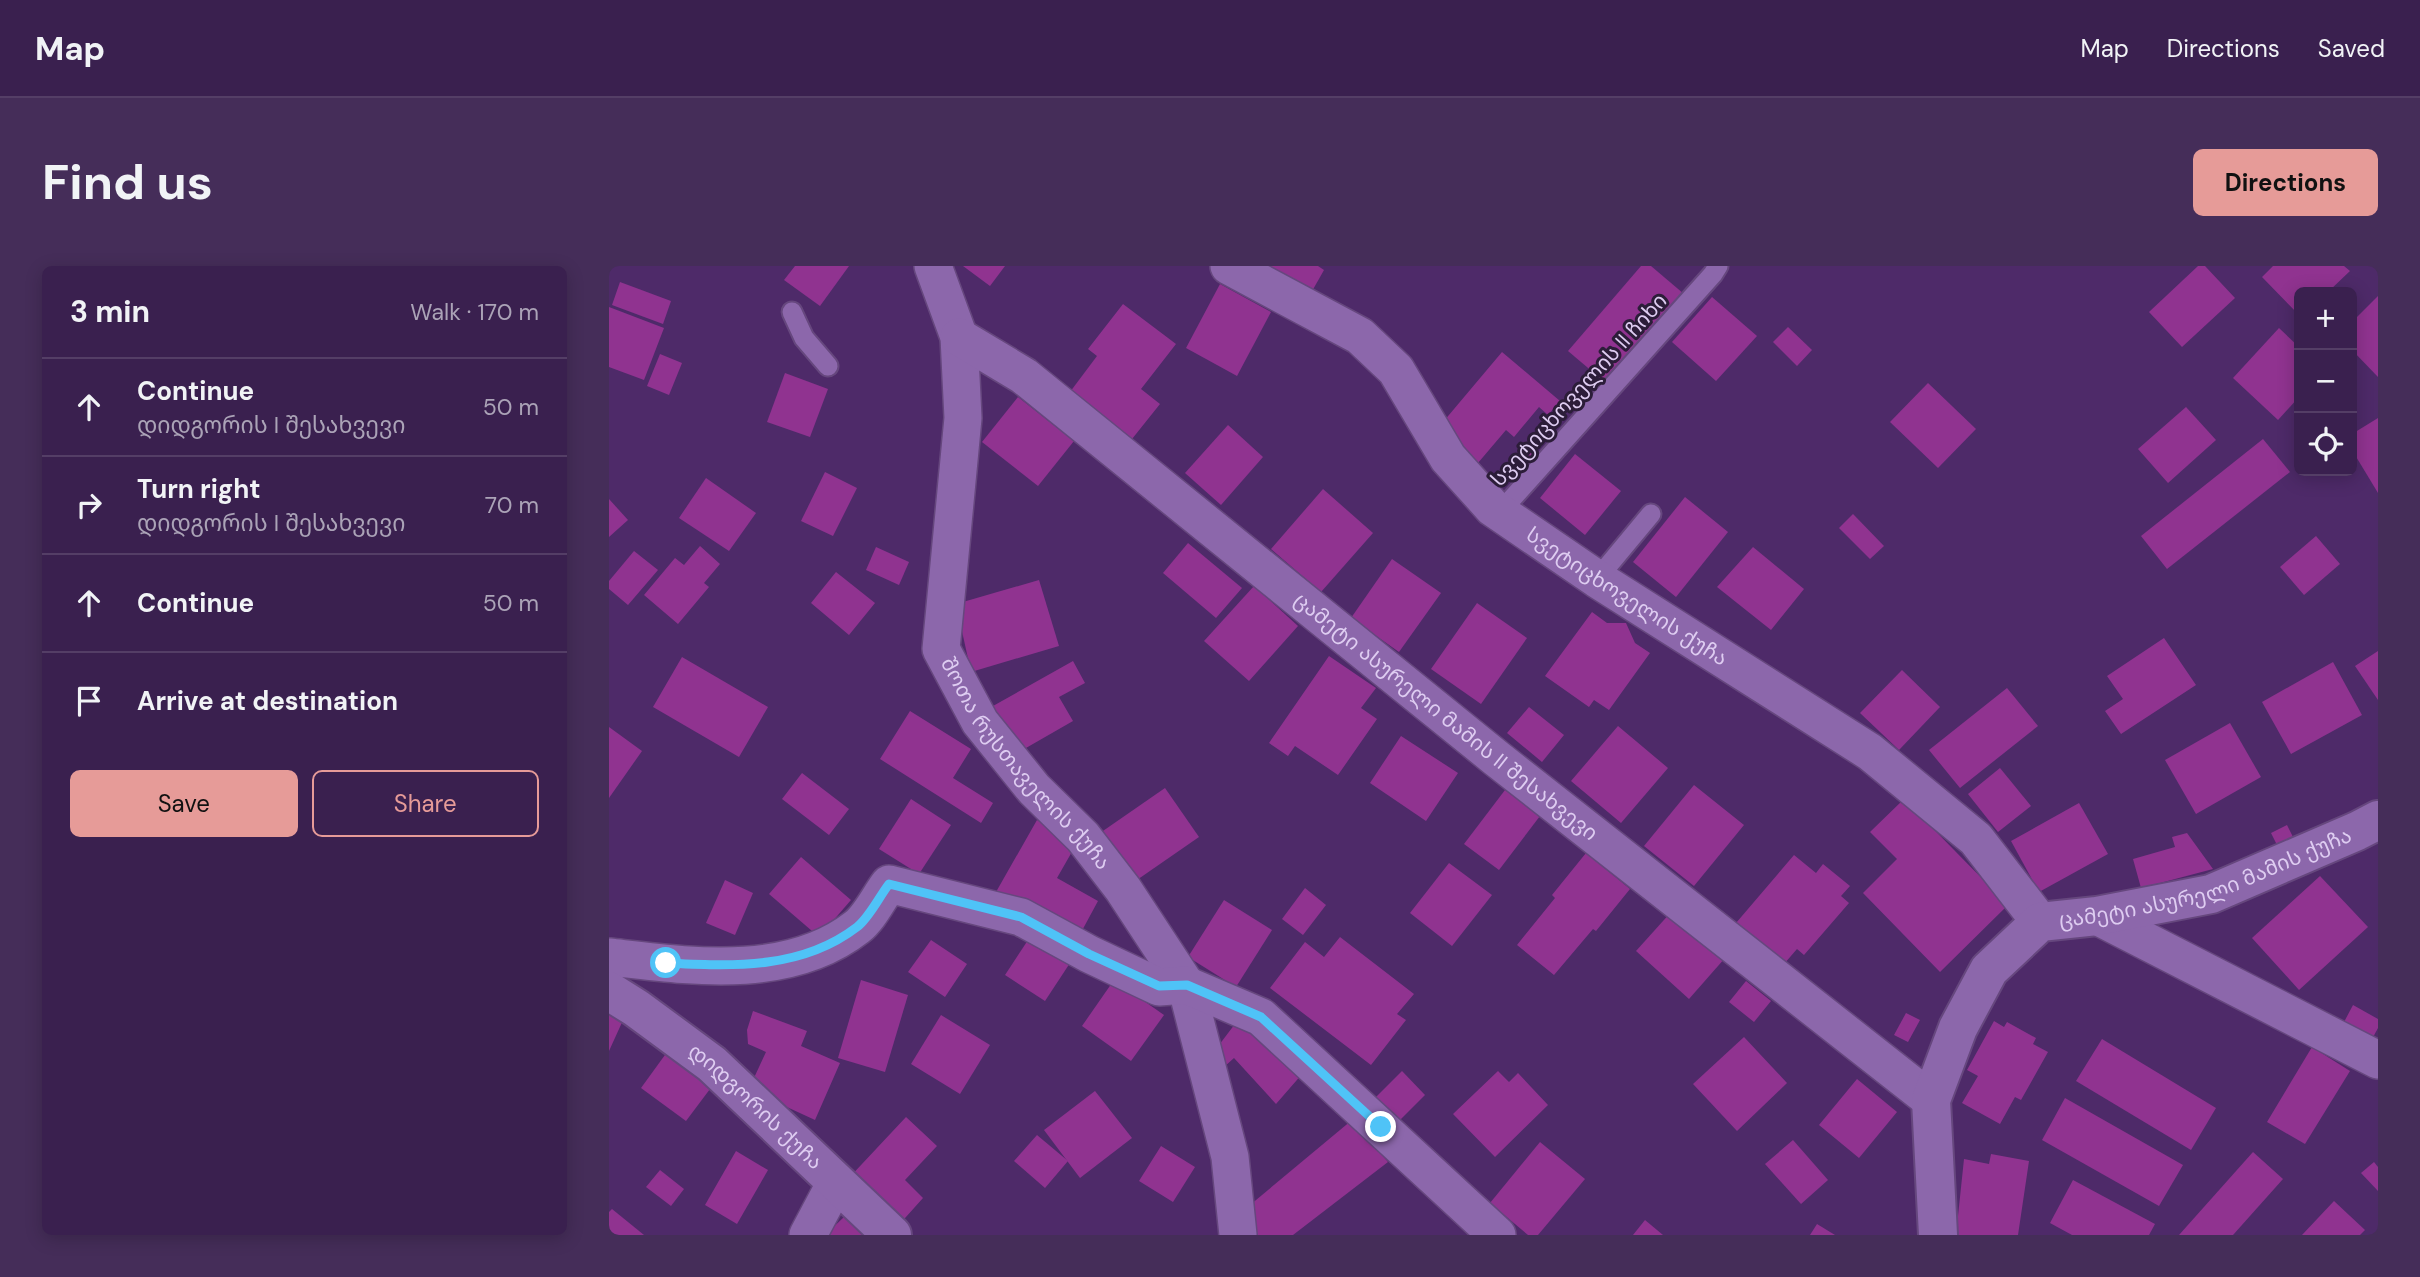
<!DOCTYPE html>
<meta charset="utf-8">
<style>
:root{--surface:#3a204f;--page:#452d59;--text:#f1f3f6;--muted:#aba3b7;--line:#543e66;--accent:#e69b98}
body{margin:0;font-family:"DM Sans","Noto Sans Georgian",sans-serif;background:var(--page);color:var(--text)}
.controls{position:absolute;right:21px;top:21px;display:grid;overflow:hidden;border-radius:10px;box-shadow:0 4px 18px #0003}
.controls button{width:63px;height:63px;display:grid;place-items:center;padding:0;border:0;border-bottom:2px solid var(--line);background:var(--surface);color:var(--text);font:35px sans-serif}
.stop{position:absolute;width:21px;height:21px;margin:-16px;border:5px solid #4fc3f7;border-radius:50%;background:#fff}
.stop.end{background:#4fc3f7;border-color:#fff;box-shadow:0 2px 7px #0008}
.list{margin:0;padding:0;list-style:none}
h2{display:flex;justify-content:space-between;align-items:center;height:91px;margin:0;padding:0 28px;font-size:30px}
h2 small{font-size:23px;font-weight:400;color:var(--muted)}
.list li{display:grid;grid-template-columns:46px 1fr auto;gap:21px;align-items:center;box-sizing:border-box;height:98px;padding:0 28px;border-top:2px solid var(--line)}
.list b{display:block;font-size:26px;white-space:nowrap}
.list p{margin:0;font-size:23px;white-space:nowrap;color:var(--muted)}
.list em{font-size:23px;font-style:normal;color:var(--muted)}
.actions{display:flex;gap:14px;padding:21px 28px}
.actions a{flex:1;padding:16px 0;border:2px solid var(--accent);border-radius:10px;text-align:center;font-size:24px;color:var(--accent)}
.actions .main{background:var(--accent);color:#111}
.icon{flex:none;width:38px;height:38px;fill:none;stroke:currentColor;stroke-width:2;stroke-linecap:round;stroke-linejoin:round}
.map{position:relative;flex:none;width:1769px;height:969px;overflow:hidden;border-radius:10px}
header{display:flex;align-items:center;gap:42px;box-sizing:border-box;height:98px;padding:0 35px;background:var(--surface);border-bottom:2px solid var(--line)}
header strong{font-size:33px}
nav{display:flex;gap:38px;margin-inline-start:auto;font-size:24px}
.intro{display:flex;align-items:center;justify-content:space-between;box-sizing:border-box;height:168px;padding:0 42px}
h1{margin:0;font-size:49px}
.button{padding:18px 32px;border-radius:10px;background:var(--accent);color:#111;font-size:24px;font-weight:700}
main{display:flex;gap:42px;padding:0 42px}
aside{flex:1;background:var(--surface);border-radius:10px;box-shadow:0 4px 18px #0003}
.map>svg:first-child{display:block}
.building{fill:#903390}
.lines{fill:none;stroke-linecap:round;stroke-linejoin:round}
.service-casing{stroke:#66477e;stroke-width:23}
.minor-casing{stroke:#66477e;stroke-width:40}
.tertiary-casing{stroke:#66477e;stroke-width:42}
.service{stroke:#8c67ab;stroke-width:19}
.minor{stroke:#8c67ab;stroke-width:37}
.tertiary{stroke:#8c67ab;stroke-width:38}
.route{stroke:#4fc3f7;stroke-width:9}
.labels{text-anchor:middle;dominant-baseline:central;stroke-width:6;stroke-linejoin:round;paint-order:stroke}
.street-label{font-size:21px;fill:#deccf1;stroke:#2c1d39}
</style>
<header>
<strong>Map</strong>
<nav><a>Map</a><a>Directions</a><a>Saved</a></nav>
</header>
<div class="intro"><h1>Find us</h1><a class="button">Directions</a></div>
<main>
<aside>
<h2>3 min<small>Walk · 170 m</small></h2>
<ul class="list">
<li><svg class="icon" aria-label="ahead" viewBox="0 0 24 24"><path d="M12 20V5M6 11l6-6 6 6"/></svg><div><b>Continue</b><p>დიდგორის I შესახვევი</p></div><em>50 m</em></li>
<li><svg class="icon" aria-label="right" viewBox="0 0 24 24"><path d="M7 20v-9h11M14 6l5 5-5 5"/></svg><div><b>Turn right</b><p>დიდგორის I შესახვევი</p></div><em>70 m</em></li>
<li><svg class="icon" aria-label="ahead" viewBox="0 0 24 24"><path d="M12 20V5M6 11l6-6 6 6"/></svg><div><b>Continue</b></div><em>50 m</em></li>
<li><svg class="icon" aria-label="arrive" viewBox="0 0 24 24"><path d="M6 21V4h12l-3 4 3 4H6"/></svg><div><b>Arrive at destination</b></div></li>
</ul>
<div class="actions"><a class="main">Save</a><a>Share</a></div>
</aside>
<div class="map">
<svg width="1769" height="969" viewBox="0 0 1769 969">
<rect width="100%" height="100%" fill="#4e2a69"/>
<!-- building -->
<g class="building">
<path d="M186,0H240L211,40L175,14Z"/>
<path d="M354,0H396L381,20Z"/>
<path d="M652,0H709L715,4L702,27Z"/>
<path d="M1032,0H1042L1075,28L998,118L959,85Z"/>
<path d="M1589,0H1596L1626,32L1573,81L1540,46Z"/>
<path d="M1664,0H1735L1741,5L1719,26H1690V49L1653,11Z"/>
<path d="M11,16L62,35L54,58L3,39Z"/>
<path d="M611,18L662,46L628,110L577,82Z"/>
<path d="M1769,30V111L1743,84V56Z"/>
<path d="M1103,31L1148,70L1107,115L1063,76Z"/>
<path d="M514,38L567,78L532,123L551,138L523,173L461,126L488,90L479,83Z"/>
<path d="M0,41L55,62L35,114L0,101Z"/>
<path d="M1179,61L1203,84L1188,100L1164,76Z"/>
<path d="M1670,62L1690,81V131L1669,154L1624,112Z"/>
<path d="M893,86L951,135L939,149L930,141L905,171L897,164L863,204L829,162Z"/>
<path d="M51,88L73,97L60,129L38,120Z"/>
<path d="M176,107L219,123L201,171L158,156Z"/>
<path d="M1319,117L1367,163L1329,202L1281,156Z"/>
<path d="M409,131L465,175L429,220L373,176Z"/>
<path d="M1577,141L1607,174L1559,217L1529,183Z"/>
<path d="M1769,152V227L1743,184V168Z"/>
<path d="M619,159L654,191L612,239L576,207Z"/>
<path d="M1654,173L1681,206L1558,303L1532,270Z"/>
<path d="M915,177L931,189L920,204L904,192Z"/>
<path d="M966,188L1012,225L976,269L931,232Z"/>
<path d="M216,206L248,222L224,270L192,255Z"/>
<path d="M97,212L147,247L120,285L70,252Z"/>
<path d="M714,223L764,267L712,326L662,283Z"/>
<path d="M1076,231L1119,266L1067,331L1024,296Z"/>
<path d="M0,233L19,254L0,271Z"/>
<path d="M1244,248L1275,280L1261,293L1230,262Z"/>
<path d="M1707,270L1731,298L1695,329L1671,301Z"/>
<path d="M579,277L633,322L607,352L554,307Z"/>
<path d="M91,280L111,298L95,317L100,321L69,358L35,329L66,292L75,299Z"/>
<path d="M267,281L300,296L290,319L257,304Z"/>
<path d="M1144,281L1195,323L1162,364L1108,321Z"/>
<path d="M25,285L49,304L19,339L0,323V315Z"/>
<path d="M783,293L832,327L790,386L742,352Z"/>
<path d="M227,306L266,337L240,369L202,337Z"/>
<path d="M430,314L450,380L362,406L347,338Z"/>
<path d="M645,320L689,360L640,415L595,375Z"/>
<path d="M868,337L918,372L872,438L822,403Z"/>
<path d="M983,346L998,357H1017L1026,377L1041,387L1000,444L985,434L980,441L936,410Z"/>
<path d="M1555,372L1587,419L1512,468L1496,445L1514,433L1498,410Z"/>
<path d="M1769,385V434L1746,400Z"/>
<path d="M720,390L767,422L752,442L768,453L729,509L686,480L679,490L660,477Z"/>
<path d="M73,391L159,441L130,491L44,441Z"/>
<path d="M464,395L476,417L450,431L464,455L410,486L384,440Z"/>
<path d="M1724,396L1753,449L1682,488L1653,436Z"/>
<path d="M1293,404L1331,441L1290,484L1251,447Z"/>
<path d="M1398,422L1429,460L1351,522L1320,484Z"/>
<path d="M920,441L955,469L933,496L898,467Z"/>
<path d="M301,445L362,483L344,512L384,537L372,557L271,493Z"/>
<path d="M1621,457L1652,511L1587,548L1556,494Z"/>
<path d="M1009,460L1059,502L1012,557L962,515Z"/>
<path d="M0,461L33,485L0,532Z"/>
<path d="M792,470L849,507L817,555L761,517Z"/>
<path d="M1391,502L1422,540L1389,566L1359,528Z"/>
<path d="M193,507L240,543L220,569L173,533Z"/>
<path d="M1085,519L1135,559L1085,620L1035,580Z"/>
<path d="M556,522L590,571L525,616L491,567Z"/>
<path d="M896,524L931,550L890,604L855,578Z"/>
<path d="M302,533L342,559L310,608L270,583Z"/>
<path d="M1295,533L1399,639L1331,706L1254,627L1288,593L1261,566Z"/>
<path d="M1470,537L1499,588L1430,626L1402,575Z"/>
<path d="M428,554L468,577L448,612L489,635L469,672L387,626Z"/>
<path d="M1678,559L1685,573L1669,581L1662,567Z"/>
<path d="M1578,567L1604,603L1532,622L1524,593L1566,581L1563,571Z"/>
<path d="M977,587L1021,623L987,665L984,663L945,709L908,679L946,632L943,629Z"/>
<path d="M1185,589L1207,607L1214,598L1241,620L1232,630L1240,637L1195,689L1188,683L1175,698L1127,657Z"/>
<path d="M192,591L242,634L210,671L160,628Z"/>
<path d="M840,597L883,629L843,680L801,647Z"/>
<path d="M1711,610L1759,661L1690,724L1643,672Z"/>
<path d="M116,614L144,627L126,669L97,657Z"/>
<path d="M696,622L717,639L694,669L673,653Z"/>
<path d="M615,634L663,664L627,721L579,691Z"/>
<path d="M1063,645L1116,692L1080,733L1027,685Z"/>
<path d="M421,671L461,697L436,735L396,709Z"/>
<path d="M731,671L805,728L788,748L797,754L762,799L661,722L696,676L715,691Z"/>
<path d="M322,674L358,698L336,731L299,706Z"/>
<path d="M252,714L299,729L276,806L229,792Z"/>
<path d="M505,714L555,749L522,795L473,760Z"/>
<path d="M1137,715L1162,735L1145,756L1120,736Z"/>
<path d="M1744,739L1769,753V762L1763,773L1734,758Z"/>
<path d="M0,745L15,752L0,785Z"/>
<path d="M144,745L198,765L192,780L231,797L206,854L167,836L144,814L157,786L139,778L138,764Z"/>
<path d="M1297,747L1311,754L1299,776L1285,769Z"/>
<path d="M332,749L381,779L351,828L302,798Z"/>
<path d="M629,754L694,807L667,838L625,792L615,801L610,779Z"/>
<path d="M1385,755L1395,761L1398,756L1427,772L1424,778L1439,786L1412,834L1406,831L1391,858L1353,837L1369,810L1358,804Z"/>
<path d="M1135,771L1178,817L1128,865L1084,818Z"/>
<path d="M1493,773L1607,842L1582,884L1467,815Z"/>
<path d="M1703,781L1741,805L1696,878L1658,856Z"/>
<path d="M61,782L107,815L77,855L32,822Z"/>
<path d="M793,805L816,829L787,858L764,834Z"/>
<path d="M889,805L900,816L909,807L939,839L886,891L844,848Z"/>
<path d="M1248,813L1288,846L1250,892L1210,859Z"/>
<path d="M486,825L523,872L471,912L435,864Z"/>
<path d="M1456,832L1574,899L1550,940L1433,874Z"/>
<path d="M297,851L328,880L296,914L314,932L288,961L238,914Z"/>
<path d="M743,854L779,896L684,969H644L635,944Z"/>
<path d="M428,869L459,895L436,922L405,895Z"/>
<path d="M1184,874L1219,914L1192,938L1156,898Z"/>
<path d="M931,876L976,913L929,969H919L881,937Z"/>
<path d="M552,880L586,901L564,936L530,915Z"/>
<path d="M127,885L159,904L128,958L96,939Z"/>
<path d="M1644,886L1674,913L1624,969H1570Z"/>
<path d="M1382,888L1420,895L1409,969H1347L1355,893L1380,898Z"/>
<path d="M1765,896L1769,901V925L1752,907Z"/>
<path d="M51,904L75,923L62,940L37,921Z"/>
<path d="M1464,914L1546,958L1540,969H1463L1441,957Z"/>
<path d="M1725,935L1756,964L1751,969H1693Z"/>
<path d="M3,943L35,969H0V946Z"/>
<path d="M235,951L253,969H216Z"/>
<path d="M1036,954L1054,969H1024Z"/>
<path d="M1208,958L1226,969H1201Z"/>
</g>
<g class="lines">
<defs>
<g id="service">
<path d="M183,46L195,72L219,100"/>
<path d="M891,246L1104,8L1109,0"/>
<path d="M988,313L1042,248"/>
</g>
<g id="minor">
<path id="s1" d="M324,0L350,71L354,152L332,383L371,456L425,523L474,571L514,623L577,719L621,891L629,969"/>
<path id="s2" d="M620,0L751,70L787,104L839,192L884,242L988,313L1261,486L1367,573L1431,656"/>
<path id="s3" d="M350,71L415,110L887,492L1322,834"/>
<path d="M1488,650L1769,794"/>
<path d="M0,691C81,700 179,715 248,661C261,651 270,631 280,618L412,651L480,688L550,721L577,719L652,751L888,969"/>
<path d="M199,969L226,918"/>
</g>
<g id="tertiary">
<path id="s4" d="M0,725L27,742L103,798L283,969"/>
<path id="s5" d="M1329,969L1322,834L1349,762L1380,704L1431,656L1488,650L1602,628L1748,565L1769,554"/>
</g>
</defs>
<!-- service casing -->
<use href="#service" class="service-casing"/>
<!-- minor casing -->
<use href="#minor" class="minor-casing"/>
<!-- tertiary casing -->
<use href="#tertiary" class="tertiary-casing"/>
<!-- service -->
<use href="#service" class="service"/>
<!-- minor -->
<use href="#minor" class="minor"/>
<!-- tertiary -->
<use href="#tertiary" class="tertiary"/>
</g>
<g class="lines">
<!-- route -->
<path class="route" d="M57,697C124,700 192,704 248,661C260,652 270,631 280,618L412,651L480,688L550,720L578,719L652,751L772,861"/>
</g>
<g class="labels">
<!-- street labels -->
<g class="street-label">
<text transform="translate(970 124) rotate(-48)">სვეტიცხოველის II ჩიხი</text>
<text stroke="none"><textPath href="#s2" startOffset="528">სვეტიცხოველის ქუჩა</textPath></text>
<text stroke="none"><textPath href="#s3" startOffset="618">ცამეტი ასურელი მამის II შესახვევი</textPath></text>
<text stroke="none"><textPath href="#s1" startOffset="532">შოთა რუსთაველის ქუჩა</textPath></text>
<text stroke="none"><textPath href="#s5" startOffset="520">ცამეტი ასურელი მამის ქუჩა</textPath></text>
<text stroke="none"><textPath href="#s4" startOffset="187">დიდგორის ქუჩა</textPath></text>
</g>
</g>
</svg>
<div class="controls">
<button>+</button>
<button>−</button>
<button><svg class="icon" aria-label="locate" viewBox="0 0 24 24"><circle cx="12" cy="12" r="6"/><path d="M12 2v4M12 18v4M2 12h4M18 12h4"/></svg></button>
</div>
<div class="stop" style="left:57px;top:697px"></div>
<div class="stop end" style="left:772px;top:861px"></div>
</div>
</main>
